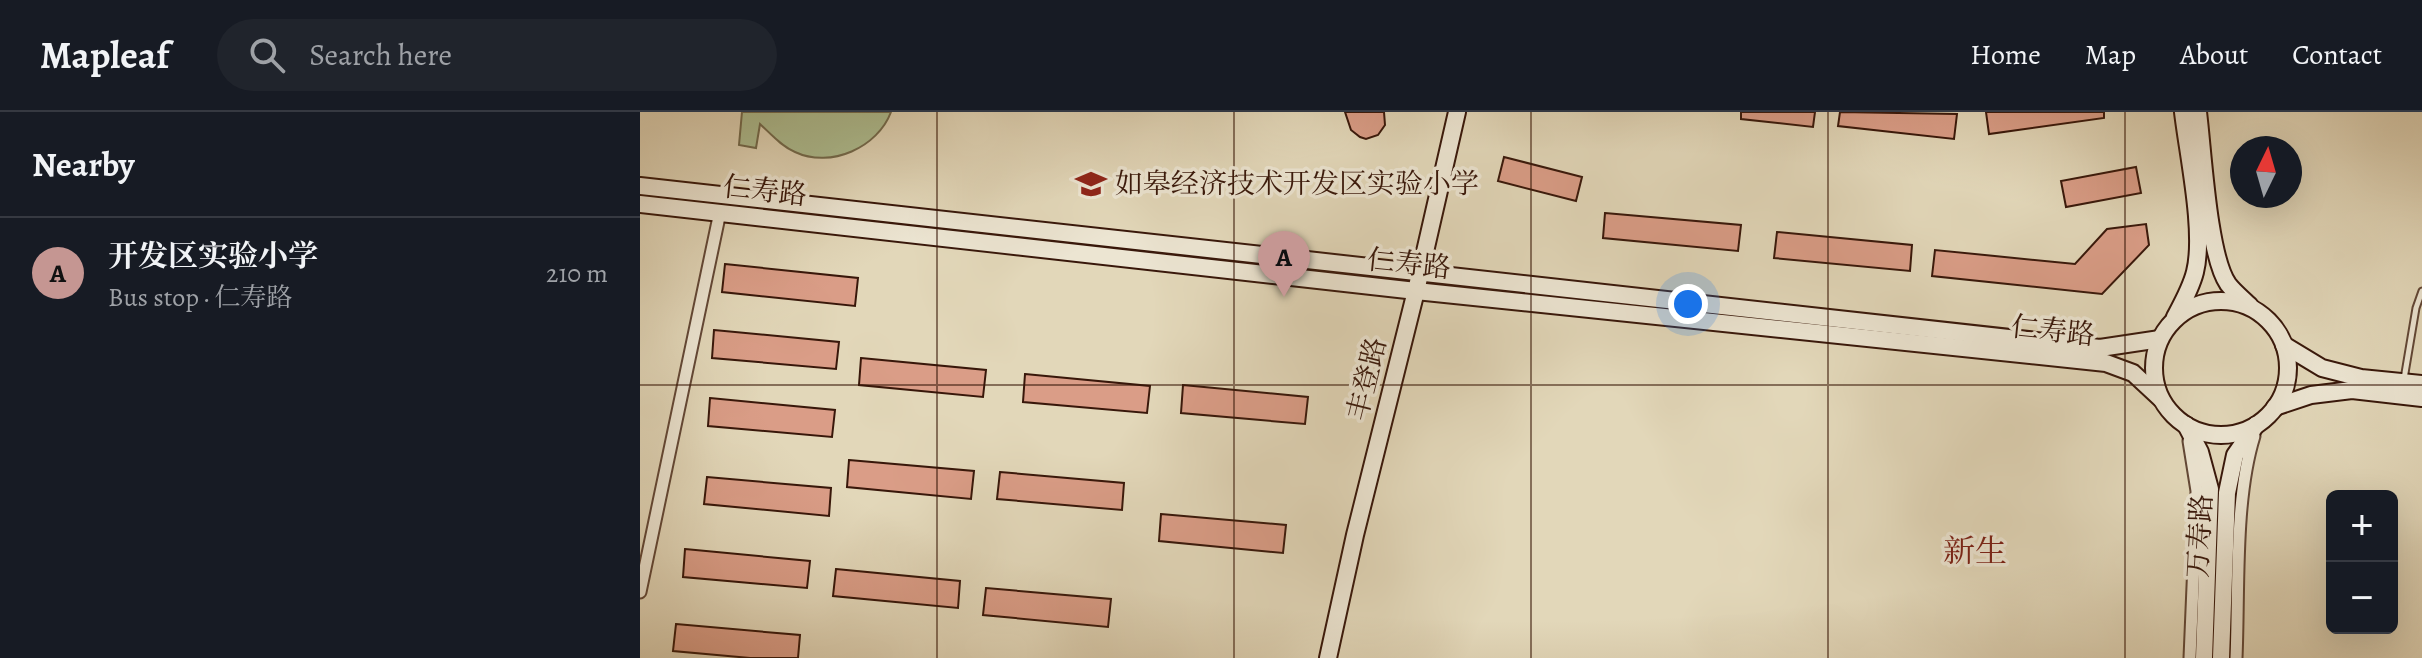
<!DOCTYPE html>
<meta charset="utf-8">
<style>
:root{--surface:#171b24;--page:#20242c;--text:#f1f3f6;--muted:#9ea1a6;--line:#363941;--accent:#c59692}
body{margin:0;font-family:Alegreya,"Noto Serif SC",serif;background:var(--page);color:var(--text)}
.controls{position:absolute;right:24px;bottom:24px;display:grid;overflow:hidden;border-radius:12px;box-shadow:0 8px 32px #0002}
.controls button{width:72px;height:72px;display:grid;place-items:center;padding:0;border:0;border-bottom:2px solid var(--line);background:var(--surface);color:var(--text);font:40px sans-serif}
.compass{position:absolute;left:1590px;top:24px;width:72px;height:72px;border-radius:50%;background:var(--surface);box-shadow:0 8px 32px #0002;rotate:5deg}
.you{position:absolute;left:1048px;top:192px;width:28px;height:28px;margin:-20px;border:6px solid #fff;border-radius:50%;background:#1a73e8;box-shadow:0 0 0 12px #1a73e833}
.badge{display:grid;place-items:center;width:52px;height:52px;border-radius:50%;background:var(--accent);color:#111;font-size:26px;font-weight:700}
.pin{position:absolute;translate:-50% -66px;filter:drop-shadow(0 2px 4px #0008)}
.pin::after{content:'';position:absolute;top:42px;width:28px;height:24px;background:inherit;clip-path:polygon(0 0,100% 0,50% 100%)}
.list{margin:0;padding:0;list-style:none}
h2{display:flex;justify-content:space-between;align-items:center;height:104px;margin:0;padding:0 32px;font-size:34px}
h2 small{font-size:26px;font-weight:400;color:var(--muted)}
.list li{display:grid;grid-template-columns:52px 1fr auto;gap:24px;align-items:center;box-sizing:border-box;height:112px;padding:0 32px;border-top:2px solid var(--line)}
.list b{display:block;font-size:30px;white-space:nowrap}
.list p{margin:0;font-size:26px;white-space:nowrap;color:var(--muted)}
.list em{font-size:26px;font-style:normal;color:var(--muted)}
.icon{flex:none;width:44px;height:44px;fill:none;stroke:currentColor;stroke-width:2;stroke-linecap:round;stroke-linejoin:round}
.map{position:relative;flex:none;width:1782px;height:546px;overflow:hidden}
header{display:flex;align-items:center;gap:48px;box-sizing:border-box;height:112px;padding:0 40px;background:var(--surface);border-bottom:2px solid var(--line)}
header strong{font-size:38px}
nav{display:flex;gap:44px;margin-inline-start:auto;font-size:28px}
.search{width:560px;height:72px;background:var(--page);display:flex;align-items:center;gap:20px;box-sizing:border-box;padding:0 28px;border-radius:44px;color:var(--muted);font-size:30px}
main{display:flex}
aside{flex:1;background:var(--surface)}
.map>svg:first-child{display:block}
.green{fill:#aebf93;stroke:#736b4e;stroke-width:2}
.building{fill:#da9d87;stroke:#38170a;stroke-width:2}
.lines{fill:none;stroke-linecap:round;stroke-linejoin:round}
.lane-casing{stroke:#624736;stroke-width:9}
.street-casing{stroke:#624736;stroke-width:15}
.secondary-casing{stroke:#38170a;stroke-width:20}
.lane{stroke:#ece5d2;stroke-width:5}
.street{stroke:#ece5d2;stroke-width:11}
.secondary{stroke:#ece5d2;stroke-width:16}
.grid{fill:none;stroke:#38170a;stroke-width:2;stroke-opacity:0.55}
.labels{text-anchor:middle;dominant-baseline:central;stroke-width:7;stroke-linejoin:round;paint-order:stroke}
.poi-label{font-size:28px;fill:#38170a;stroke:#ece5d2;text-anchor:start}
.street-label{font-size:28px;fill:#38170a;stroke:#ece5d2}
.quarter-label{font-size:32px;fill:#7a1f14;stroke:#ece5d2}
</style>
<header>
<strong>Mapleaf</strong>
<div class="search"><svg class="icon" aria-label="search" viewBox="0 0 24 24"><circle cx="10" cy="10" r="6"/><path d="M15 15l6 6"/></svg>Search here</div>
<nav><a>Home</a><a>Map</a><a>About</a><a>Contact</a></nav>
</header>
<main>
<aside>
<h2>Nearby<small></small></h2>
<ul class="list">
<li><span class="badge">A</span><div><b>开发区实验小学</b><p>Bus stop · 仁寿路</p></div><em>210 m</em></li>
</ul>
</aside>
<div class="map">
<svg width="1782" height="546" viewBox="0 0 1782 546">
<rect width="100%" height="100%" fill="#e2d7b9"/>
<filter id="stains"><feTurbulence type="fractalNoise" baseFrequency=".0025" numOctaves="4"/><feColorMatrix values="0 0 0 0 .2 0 0 0 0 .09 0 0 0 0 .02 0 0 0 .5 -.17"/></filter>
<radialGradient id="worn" r=".72"><stop offset=".6" stop-color="#630" stop-opacity="0"/><stop offset="1" stop-color="#630" stop-opacity=".3"/></radialGradient>
<!-- green -->
<path class="green" d="M102,0H251C238,35 191,57 155,40C141,34 131,22 120,12L116,36L99,33Z"/>
<!-- building -->
<g class="building">
<path d="M705,0H744L745,13L738,23L726,27L720,25L711,18Z"/>
<path d="M1101,0H1175L1173,15L1101,7Z"/>
<path d="M1200,0L1317,2L1314,27L1198,14Z"/>
<path d="M1346,0H1464V6L1349,22Z"/>
<path d="M864,45L942,65L936,89L858,69Z"/>
<path d="M1496,55L1501,81L1426,95L1421,69Z"/>
<path d="M965,101L1101,113L1098,139L963,126Z"/>
<path d="M1506,112L1509,133L1462,182L1292,164L1295,138L1435,152L1467,117Z"/>
<path d="M1137,120L1272,133L1270,159L1134,146Z"/>
<path d="M85,152L218,166L215,194L82,180Z"/>
<path d="M74,218L199,230L196,257L72,246Z"/>
<path d="M221,246L346,258L343,285L219,273Z"/>
<path d="M385,262L510,274L507,301L383,290Z"/>
<path d="M543,273L668,285L665,312L541,301Z"/>
<path d="M70,286L195,298L192,325L68,314Z"/>
<path d="M209,348L334,359L331,387L207,375Z"/>
<path d="M360,360L484,371L482,398L357,387Z"/>
<path d="M67,365L191,376L189,404L64,392Z"/>
<path d="M521,402L646,413L643,441L519,429Z"/>
<path d="M45,437L170,449L167,476L43,465Z"/>
<path d="M196,457L320,469L318,496L193,484Z"/>
<path d="M346,476L471,487L468,515L343,503Z"/>
<path d="M36,512L160,523L158,546H110L33,539Z"/>
</g>
<g class="lines">
<defs>
<path id="lane" d="M1764,267L1776,196L1782,179"/>
<g id="street">
<path d="M1549,329L1557,379L1550,546"/>
<path d="M0,480L80,100"/>
<path d="M1596,546C1599,478 1594,388 1614,324"/>
</g>
<g id="secondary">
<path d="M1558,0C1563,39 1568,143 1588,172C1594,180 1603,187 1610,194"/>
<path d="M0,74L1460,236L1520,227"/>
<path d="M0,92L776,179L1466,251L1493,261L1521,287"/>
<circle cx="1581" cy="256" r="67"/>
<path d="M1535,205C1543,190 1551,176 1555,160C1565,120 1548,43 1543,0"/>
<path d="M1644,233L1682,256L1721,266L1782,272"/>
<path d="M1635,295L1671,283L1712,278L1782,286"/>
<path d="M1546,313L1560,340L1570,377L1564,546"/>
<path d="M688,546L715,423L776,179L817,0"/>
<path d="M1581,546L1587,381L1595,343L1616,313"/>
</g>
</defs>
<!-- lane casing -->
<use href="#lane" class="lane-casing"/>
<!-- street casing -->
<use href="#street" class="street-casing"/>
<!-- secondary casing -->
<use href="#secondary" class="secondary-casing"/>
<!-- lane -->
<use href="#lane" class="lane"/>
<!-- street -->
<use href="#street" class="street"/>
<!-- secondary -->
<use href="#secondary" class="secondary"/>
</g>
<!-- grid -->
<path class="grid" d="M297,0V546M594,0V546M891,0V546M1188,0V546M1485,0V546M0,273H1782"/>
<!-- icons -->
<defs>
<symbol id="school-bare" viewBox="-9 -9 18 18"><path d="M0-5L7-2L0 1L-7-2ZM-4 1L0 2.5L4 1V4Q0 6-4 4Z" fill="#8f2418" stroke="#ece5d2" stroke-width="2.5" paint-order="stroke"/></symbol>
</defs>
<g fill-rule="evenodd">
<use href="#school-bare" x="429" y="50" width="44" height="44"/>
</g>
<g class="labels">
<!-- poi labels -->
<g class="poi-label">
<text x="475" y="72">如皋经济技术开发区实验小学</text>
</g>
<!-- street labels -->
<g class="street-label">
<text transform="translate(125 79) rotate(6)">仁寿路</text>
<text transform="translate(769 152) rotate(6)">仁寿路</text>
<text transform="translate(1413 219) rotate(6)">仁寿路</text>
<text transform="translate(727 267) rotate(-76)">丰登路</text>
<text transform="translate(1560 424) rotate(-87)">万寿路</text>
</g>
<!-- quarter labels -->
<g class="quarter-label">
<text x="1335" y="439">新生</text>
</g>
</g>
<rect width="100%" height="100%" filter="url(#stains)"/>
<rect width="100%" height="100%" fill="url(#worn)"/>
</svg>
<div class="controls">
<button>+</button>
<button>−</button>
</div>
<svg class="compass" viewBox="-18 -18 36 36"><path d="M0-13l5 13h-10z" fill="#e53935"/><path d="M0 13l5-13h-10z" fill="#9ea1a6"/></svg>
<div class="you"></div>
<div class="pin badge" style="left:644px;top:185px">A</div>
</div>
</main>
